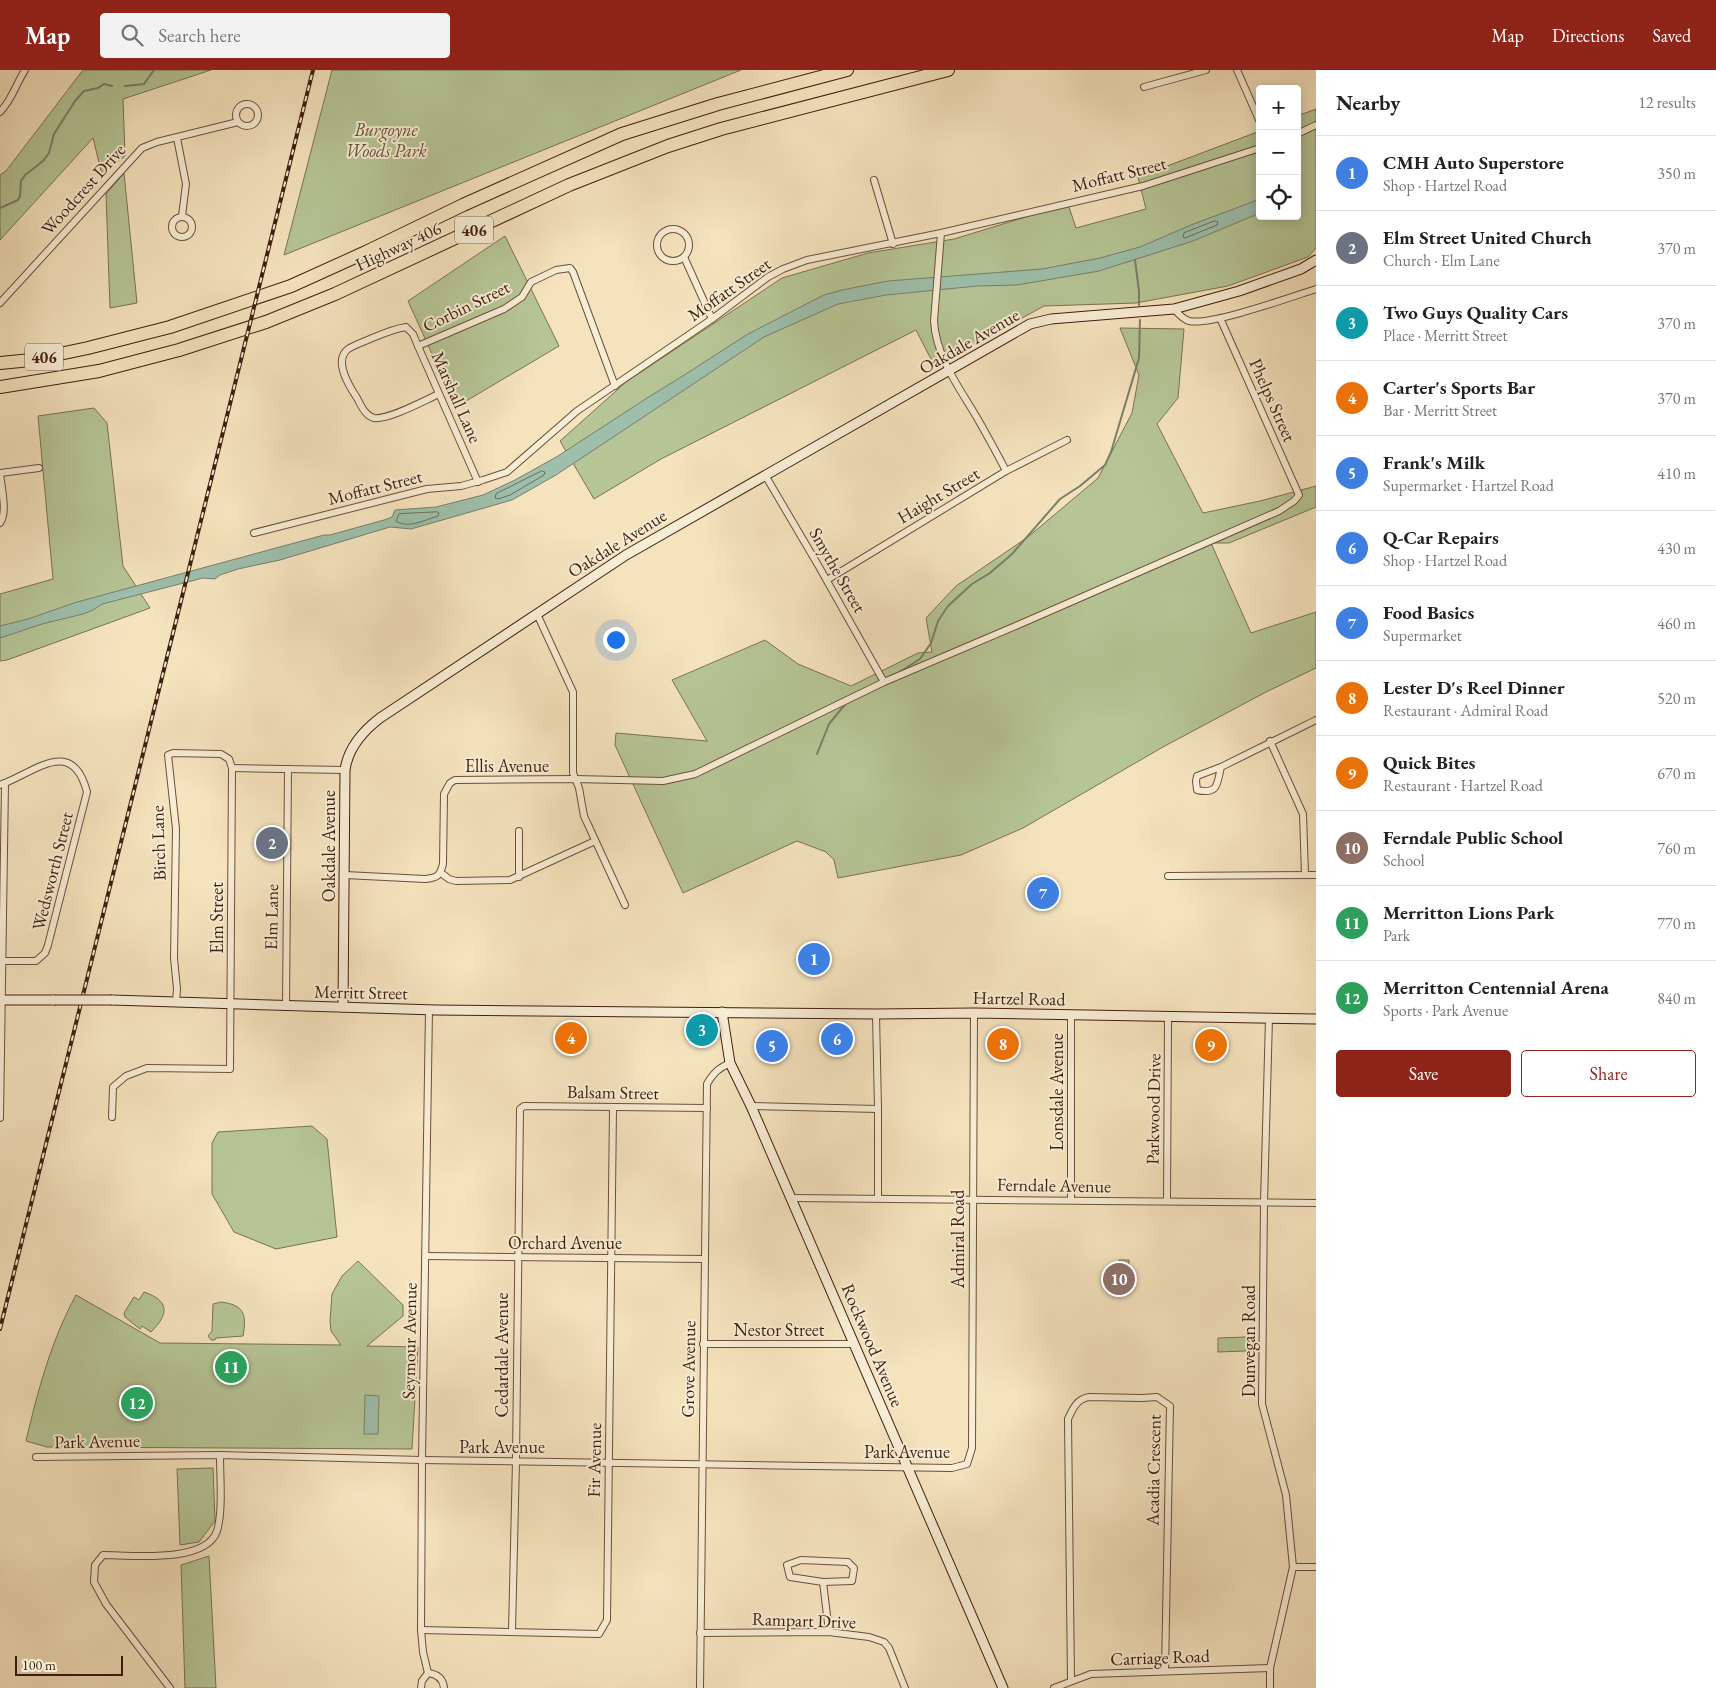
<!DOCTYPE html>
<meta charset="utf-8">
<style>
:root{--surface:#fff;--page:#f2f2f2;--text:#222;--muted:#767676;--line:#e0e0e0;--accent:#8f2418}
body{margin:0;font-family:"EB Garamond",serif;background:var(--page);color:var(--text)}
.controls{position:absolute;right:15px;top:15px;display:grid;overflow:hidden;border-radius:5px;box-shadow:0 2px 12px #0003}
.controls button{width:45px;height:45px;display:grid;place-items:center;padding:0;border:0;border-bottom:1px solid var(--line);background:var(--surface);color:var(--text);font:25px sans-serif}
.scale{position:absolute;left:15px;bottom:12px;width:108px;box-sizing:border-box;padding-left:5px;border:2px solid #401e0e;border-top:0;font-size:14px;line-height:18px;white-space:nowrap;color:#401e0e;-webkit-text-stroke:4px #f8edd5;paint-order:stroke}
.you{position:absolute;left:615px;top:569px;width:18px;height:18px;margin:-12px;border:4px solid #fff;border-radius:50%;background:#1a73e8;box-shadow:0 0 0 8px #1a73e833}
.badge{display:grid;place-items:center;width:32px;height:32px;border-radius:50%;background:var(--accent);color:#fff;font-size:16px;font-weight:700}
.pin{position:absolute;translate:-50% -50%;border:2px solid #fff;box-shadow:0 1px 5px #0006}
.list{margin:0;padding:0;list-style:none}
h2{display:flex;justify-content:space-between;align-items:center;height:65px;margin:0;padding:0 20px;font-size:21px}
h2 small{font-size:16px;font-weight:400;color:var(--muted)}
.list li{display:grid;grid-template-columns:32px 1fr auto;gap:15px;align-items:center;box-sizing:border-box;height:75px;padding:0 20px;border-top:1px solid var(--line)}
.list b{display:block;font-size:19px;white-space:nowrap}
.list p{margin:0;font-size:16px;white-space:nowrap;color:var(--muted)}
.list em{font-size:16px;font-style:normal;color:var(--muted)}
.actions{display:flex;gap:10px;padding:15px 20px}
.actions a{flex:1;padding:11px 0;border:1px solid var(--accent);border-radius:5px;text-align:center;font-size:18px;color:var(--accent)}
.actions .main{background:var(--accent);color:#fff}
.icon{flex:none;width:28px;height:28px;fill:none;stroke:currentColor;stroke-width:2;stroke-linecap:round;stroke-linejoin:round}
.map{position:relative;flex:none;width:1316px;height:1618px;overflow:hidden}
header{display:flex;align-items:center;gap:30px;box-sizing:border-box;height:70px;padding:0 25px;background:var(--accent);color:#fff}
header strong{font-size:24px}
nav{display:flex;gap:28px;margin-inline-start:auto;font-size:18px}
.search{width:350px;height:45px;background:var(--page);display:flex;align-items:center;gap:12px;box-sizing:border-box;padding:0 18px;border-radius:5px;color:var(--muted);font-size:19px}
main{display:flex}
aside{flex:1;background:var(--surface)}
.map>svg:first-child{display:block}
.green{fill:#b6c596;stroke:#7b7252}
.water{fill:#9dbfab;stroke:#787f6c}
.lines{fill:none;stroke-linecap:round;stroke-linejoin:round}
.shore{stroke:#6e6e5c;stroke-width:1}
.stream{stroke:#787f6c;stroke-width:2}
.street-casing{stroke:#6d4f3a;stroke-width:8}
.secondary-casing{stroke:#401e0e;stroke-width:11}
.highway-casing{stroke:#401e0e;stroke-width:14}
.street{stroke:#f8edd5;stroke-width:6}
.secondary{stroke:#f8edd5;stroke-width:9}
.highway{stroke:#f5e3be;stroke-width:12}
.rail-casing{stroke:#401e0e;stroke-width:4}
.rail{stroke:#f8edd5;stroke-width:2;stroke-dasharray:5.5;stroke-linecap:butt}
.secondary-bridge-casing{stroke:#401e0e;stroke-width:11;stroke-linecap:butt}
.secondary-bridge{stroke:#f8edd5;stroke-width:9}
.labels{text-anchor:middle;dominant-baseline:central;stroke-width:4;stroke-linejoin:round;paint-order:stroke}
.shield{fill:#f8edd5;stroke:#775c4a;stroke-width:1}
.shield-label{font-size:16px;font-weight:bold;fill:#401e0e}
.park-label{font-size:18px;font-style:italic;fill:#635037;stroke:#f8edd5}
.street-label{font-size:18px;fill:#401e0e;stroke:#f8edd5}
</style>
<header>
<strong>Map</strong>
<div class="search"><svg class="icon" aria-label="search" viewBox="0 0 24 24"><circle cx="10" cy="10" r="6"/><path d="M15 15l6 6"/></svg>Search here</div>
<nav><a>Map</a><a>Directions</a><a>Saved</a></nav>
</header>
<main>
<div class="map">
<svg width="1316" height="1618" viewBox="0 0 1316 1618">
<rect width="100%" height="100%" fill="#f5e3be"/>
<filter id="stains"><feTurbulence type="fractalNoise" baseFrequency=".004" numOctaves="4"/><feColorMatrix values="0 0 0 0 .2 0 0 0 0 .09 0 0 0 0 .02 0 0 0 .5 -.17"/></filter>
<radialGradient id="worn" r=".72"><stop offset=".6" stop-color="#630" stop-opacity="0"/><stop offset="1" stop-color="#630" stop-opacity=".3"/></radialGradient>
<!-- green -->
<g class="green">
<path d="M83,0H211L123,29L125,86L102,105L93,68L0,170V105L6,101Z"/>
<path d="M332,0H741L284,185Z"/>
<path d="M1316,39V178L1308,187L1228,216L1136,233L1044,236L960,282L933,293L916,260L661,389L594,429L560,371L626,312L782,208L868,183L954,169L1068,134L1076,158L1146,139L1138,107L1260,61V146H1297V46Z"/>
<path d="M124,103L137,233L110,238L106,124Z"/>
<path d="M505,166L559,276L456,337L408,231Z"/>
<path d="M1120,258L1184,259L1178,328L1157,354L1203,443L1260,431L1316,416V437L1229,473H1211L1251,563L1316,542V598L1266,622L1163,677L1023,758L961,785L838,808L834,790L826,782L797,771L683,823L615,675L616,663L707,671L672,610L765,570L798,594L851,616L918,583L932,582L926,548L956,516L1028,467L1098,408L1132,343L1139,305Z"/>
<path d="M94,338L107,353L123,496L150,538L7,590L0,591V524L53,509L38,346Z"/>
<path d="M312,1056L327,1069L337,1167L276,1179L234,1162L212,1124V1073L218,1062Z"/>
<path d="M1119,1190H1129L1128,1223H1118L1110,1217V1213L1114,1207L1118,1206Z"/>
<path d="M358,1191L403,1235V1246L367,1276L418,1277L412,1379L47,1377L26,1371C38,1320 51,1271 76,1225L160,1273L341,1275L331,1261L330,1251L332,1224L342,1206Z"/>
<path d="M144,1222C170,1231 169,1244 151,1262L142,1256L140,1259L125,1247L124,1243L134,1227L139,1230Z"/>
<path d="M221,1232C244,1235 247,1244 243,1266L216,1268L215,1270H211L208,1266L212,1261L213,1234Z"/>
<path d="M1246,1267V1281L1218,1282V1268Z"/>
<path d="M213,1398L215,1451L199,1472L180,1475L177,1399Z"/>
<path d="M209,1486L216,1618H185L181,1495Z"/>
</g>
<!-- water -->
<g class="water">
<path d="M1260,129V143L1193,171L1099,201L1017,215L977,216L886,225L838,234L764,267L556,405L512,430L411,459L390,457L280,490L238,499L220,505L215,509L203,508L102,534L93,540L83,544L42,554L0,568V556L28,549L77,532L324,465H330L384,450L392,447L395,440L436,437L483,425L515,410L558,386L647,328L678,309L748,264L824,225L842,220L888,211L1042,199L1100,188L1140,177L1191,155Z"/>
<path d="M365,1325L379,1326L378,1364H364Z"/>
</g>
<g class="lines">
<!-- shore -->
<g class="shore">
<path d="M1215,151L1218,152L1217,155L1185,168L1183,167L1184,163Z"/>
<path d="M542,401L545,402L544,405L510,425L498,429L495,428L496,424Z"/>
<path d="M437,442L439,443L438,446C425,450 408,459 396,451L399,444Z"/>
</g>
<!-- stream -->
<g class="stream">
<path d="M125,16L144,14L154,0"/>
<path d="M0,138L18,130L20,126L21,111L25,105L43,91L49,83L54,64L75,31L84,21L98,18L104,14L112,16"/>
<path d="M1135,190L1139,221V235"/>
<path d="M898,603L920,589L931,573L938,551L948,536L972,514L990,503L1012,484L1060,429L1080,416L1105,395L1111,382L1139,288L1140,250"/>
<path d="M817,684L829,654L847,632"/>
</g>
<defs>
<g id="street">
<path d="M1237,0L1260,52"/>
<path d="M1144,17L1206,0"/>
<circle cx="247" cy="45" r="11"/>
<path d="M0,42C12,30 16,14 25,0"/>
<path d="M1297,64L1316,55"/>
<path d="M177,68L186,114L182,146"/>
<path d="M874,110L893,174"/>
<circle cx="182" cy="157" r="10"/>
<circle cx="673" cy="175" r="16"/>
<path d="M941,163L934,251C936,289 962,321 980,353C989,369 998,385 1006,401"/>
<path d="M684,187L712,249"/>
<path d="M0,233L142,78L157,72L238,52"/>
<path d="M1174,239C1178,243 1182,249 1189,251C1210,256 1291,227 1316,219"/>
<path d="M418,276L504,239L522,227L531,212L556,200L570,198L573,202L615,316"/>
<path d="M439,324C425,330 389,350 374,348C365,346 361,335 357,328C349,316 333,291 348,279C354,275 363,272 370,269C382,264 393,259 406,257L413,264L418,276L478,412"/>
<path d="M0,403C1,416 8,443 0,453"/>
<path d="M0,403L39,398"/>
<path d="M765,405L818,495L884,612"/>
<path d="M254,463L427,419L461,416L483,410L507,402L577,341L712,249L768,207L783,199L807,190L941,163L1143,116L1260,78"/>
<path d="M827,510L1006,401L1067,370"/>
<path d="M537,544L573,622V703L579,718L584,746L625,835"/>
<path d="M1270,671L1303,744L1305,805"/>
<path d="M1221,697C1217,713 1219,725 1197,720L1196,711L1197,706L1221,697L1316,650"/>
<path d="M232,698L345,700"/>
<path d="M0,715C34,703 72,665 87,722L48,875L45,883L36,891H1"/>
<path d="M441,803L449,809L456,811L510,810L595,771"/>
<path d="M345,805L425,809C437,808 440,806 443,794L444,724L450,713L455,710L575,709L663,711L695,704L884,612L1018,555L1279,441L1294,431L1299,425L1220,248"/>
<path d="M1168,806L1316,805"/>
<path d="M519,807V761"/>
<path d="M286,936L288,699"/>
<path d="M876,944L878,1039V1128"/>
<path d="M1071,945V1130"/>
<path d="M1269,948L1264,1132L1262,1334L1286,1425L1293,1497L1270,1598V1618"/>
<path d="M751,1036L878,1039"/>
<path d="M112,1047L113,1017L126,1006L147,998L230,999L232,698L229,689L221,684L173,683L168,685L176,759L174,888L177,919L176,932"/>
<path d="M0,1048L5,713"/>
<path d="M791,1128L1316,1133"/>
<path d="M1167,1131L1168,947"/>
<path d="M426,1186L705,1189"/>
<path d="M703,1274H854"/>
<path d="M36,1387L220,1385L422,1390L952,1398L967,1394L972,1378L974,943"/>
<path d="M801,1490L848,1492L854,1498L852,1511L823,1512L790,1507L787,1495Z"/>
<path d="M1293,1497H1316"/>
<path d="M823,1512L829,1562"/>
<path d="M421,1560L599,1564L607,1550L613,1038"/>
<path d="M512,1561L516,1390L520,1039L524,1036L707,1038"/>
<path d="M700,1563L829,1562L869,1567L884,1572L889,1578L905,1618"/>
<path d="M428,1603L423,1582L421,1560L422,1390L429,940"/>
<path d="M428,1603C437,1604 443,1608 444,1618"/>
<path d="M1071,1611L1068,1349C1073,1338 1077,1329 1089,1327L1142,1328L1157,1327L1170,1336L1165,1601"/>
<path d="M170,1618L106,1534L94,1512L95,1495L103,1485C130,1485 206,1494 217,1461C223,1441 220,1407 220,1385"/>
<path d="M421,1618L422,1611L428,1603"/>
<path d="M700,1618L707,1014C713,1003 719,998 730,993"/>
<path d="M1054,1618L1091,1604L1270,1598"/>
</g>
<g id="secondary">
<path d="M0,930H54"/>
<path d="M112,930L436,940L876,944L974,943L1316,949"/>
<path d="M343,937L345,700C348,678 363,661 380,648L626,485L1030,254L1051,249L1174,239L1239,221L1301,199L1316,190"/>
<path d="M722,942L730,993L751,1036L1003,1618"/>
</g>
<g id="highway">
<path d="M0,293L31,290L88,278L170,257L291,216L366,182L463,135L622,64L718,34L847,0"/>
<path d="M0,317L99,301L179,280L266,252L335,224L569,115L668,76L721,59L948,0"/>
</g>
</defs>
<!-- street casing -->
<use href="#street" class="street-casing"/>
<!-- secondary casing -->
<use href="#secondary" class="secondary-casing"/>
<!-- highway casing -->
<use href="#highway" class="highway-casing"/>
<!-- street -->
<use href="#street" class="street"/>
<!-- secondary -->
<use href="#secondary" class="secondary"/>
<!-- highway -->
<use href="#highway" class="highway"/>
<defs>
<path id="rail" d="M0,1259L313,0"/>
</defs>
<!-- rail casing -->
<use href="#rail" class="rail-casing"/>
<!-- rail -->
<use href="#rail" class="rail"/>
<defs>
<path id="secondary-bridge" d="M54,930H112"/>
</defs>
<!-- secondary-bridge casing -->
<use href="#secondary-bridge" class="secondary-bridge-casing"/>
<!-- secondary-bridge -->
<use href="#secondary-bridge" class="secondary-bridge"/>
</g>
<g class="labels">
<!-- shield labels -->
<g class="shield">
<rect x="455" y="146.5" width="38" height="27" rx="4"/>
<rect x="25" y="273.5" width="38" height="27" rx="4"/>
</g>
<g class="shield-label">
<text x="474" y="160">406</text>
<text x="44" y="287">406</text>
</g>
<!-- park labels -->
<g class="park-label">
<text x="386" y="59">Burgoyne<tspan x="386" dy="21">Woods Park</tspan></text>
</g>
<!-- street labels -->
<g class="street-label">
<text transform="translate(1119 104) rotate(-14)">Moffatt Street</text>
<text transform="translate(83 119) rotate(-48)">Woodcrest Drive</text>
<text transform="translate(398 176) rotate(-25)">Highway 406</text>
<text transform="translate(729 219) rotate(-35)">Moffatt Street</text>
<text transform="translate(466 236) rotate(-26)">Corbin Street</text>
<text transform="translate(969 271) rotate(-30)">Oakdale Avenue</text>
<text transform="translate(457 327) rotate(66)">Marshall Lane</text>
<text transform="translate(1273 330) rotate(66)">Phelps Street</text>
<text transform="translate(375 417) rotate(-14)">Moffatt Street</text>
<text transform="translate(938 425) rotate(-31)">Haight Street</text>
<text transform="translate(617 473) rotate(-32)">Oakdale Avenue</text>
<text transform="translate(838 500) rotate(60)">Smythe Street</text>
<text x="507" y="695">Ellis Avenue</text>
<text transform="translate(158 773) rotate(-92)">Birch Lane</text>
<text transform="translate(328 776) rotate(-90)">Oakdale Avenue</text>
<text transform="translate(52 801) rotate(-76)">Wedsworth Street</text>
<text transform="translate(271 847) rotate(-89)">Elm Lane</text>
<text transform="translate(216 848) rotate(-90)">Elm Street</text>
<text transform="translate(361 922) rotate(1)">Merritt Street</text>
<text transform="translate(1019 928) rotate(1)">Hartzel Road</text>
<text transform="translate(613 1022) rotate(1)">Balsam Street</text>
<text transform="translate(1056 1022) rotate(-90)">Lonsdale Avenue</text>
<text transform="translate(1153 1039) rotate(-89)">Parkwood Drive</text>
<text transform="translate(1054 1115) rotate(1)">Ferndale Avenue</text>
<text transform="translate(957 1169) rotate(-90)">Admiral Road</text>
<text x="565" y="1172">Orchard Avenue</text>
<text x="779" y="1259">Nestor Street</text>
<text transform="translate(409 1271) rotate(-89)">Seymour Avenue</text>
<text transform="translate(1248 1271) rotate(-90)">Dunvegan Road</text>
<text transform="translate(873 1275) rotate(67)">Rockwood Avenue</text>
<text transform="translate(501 1285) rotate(-90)">Cedardale Avenue</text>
<text transform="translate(688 1299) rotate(-89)">Grove Avenue</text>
<text transform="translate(97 1371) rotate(-1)">Park Avenue</text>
<text x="502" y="1376">Park Avenue</text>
<text x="907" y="1381">Park Avenue</text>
<text transform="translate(594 1390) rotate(-89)">Fir Avenue</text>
<text transform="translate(1153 1400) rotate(-89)">Acadia Crescent</text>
<text transform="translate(804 1550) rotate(2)">Rampart Drive</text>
<text transform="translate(1160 1587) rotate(-2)">Carriage Road</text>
</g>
</g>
<rect width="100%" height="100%" filter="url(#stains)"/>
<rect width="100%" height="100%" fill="url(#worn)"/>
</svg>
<div class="controls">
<button>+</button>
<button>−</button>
<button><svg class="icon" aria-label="locate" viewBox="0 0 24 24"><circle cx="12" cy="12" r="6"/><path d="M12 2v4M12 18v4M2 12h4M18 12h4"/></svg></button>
</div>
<div class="scale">100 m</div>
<div class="you"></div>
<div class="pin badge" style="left:814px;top:889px;background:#3f7fe0">1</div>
<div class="pin badge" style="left:272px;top:773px;background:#6b7280">2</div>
<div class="pin badge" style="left:702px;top:960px;background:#0f9aa8">3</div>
<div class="pin badge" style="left:571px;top:968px;background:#e8710a">4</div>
<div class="pin badge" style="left:772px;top:976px;background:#3f7fe0">5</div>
<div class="pin badge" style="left:837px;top:969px;background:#3f7fe0">6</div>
<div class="pin badge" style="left:1043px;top:823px;background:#3f7fe0">7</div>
<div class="pin badge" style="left:1003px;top:974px;background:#e8710a">8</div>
<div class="pin badge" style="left:1211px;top:975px;background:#e8710a">9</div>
<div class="pin badge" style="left:1119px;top:1209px;background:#8d6e63">10</div>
<div class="pin badge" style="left:231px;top:1297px;background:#2e9e5b">11</div>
<div class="pin badge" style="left:137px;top:1333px;background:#2e9e5b">12</div>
</div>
<aside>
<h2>Nearby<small>12 results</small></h2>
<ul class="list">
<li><span class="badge" style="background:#3f7fe0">1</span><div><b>CMH Auto Superstore</b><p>Shop · Hartzel Road</p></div><em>350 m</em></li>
<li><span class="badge" style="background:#6b7280">2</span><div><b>Elm Street United Church</b><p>Church · Elm Lane</p></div><em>370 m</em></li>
<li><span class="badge" style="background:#0f9aa8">3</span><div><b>Two Guys Quality Cars</b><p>Place · Merritt Street</p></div><em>370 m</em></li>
<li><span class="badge" style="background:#e8710a">4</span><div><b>Carter's Sports Bar</b><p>Bar · Merritt Street</p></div><em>370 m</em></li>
<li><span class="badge" style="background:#3f7fe0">5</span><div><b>Frank's Milk</b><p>Supermarket · Hartzel Road</p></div><em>410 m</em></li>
<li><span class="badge" style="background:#3f7fe0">6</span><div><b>Q-Car Repairs</b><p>Shop · Hartzel Road</p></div><em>430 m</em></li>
<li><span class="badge" style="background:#3f7fe0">7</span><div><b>Food Basics</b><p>Supermarket</p></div><em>460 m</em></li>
<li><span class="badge" style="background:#e8710a">8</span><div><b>Lester D's Reel Dinner</b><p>Restaurant · Admiral Road</p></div><em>520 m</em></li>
<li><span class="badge" style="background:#e8710a">9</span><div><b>Quick Bites</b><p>Restaurant · Hartzel Road</p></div><em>670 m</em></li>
<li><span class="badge" style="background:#8d6e63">10</span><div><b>Ferndale Public School</b><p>School</p></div><em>760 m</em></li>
<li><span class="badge" style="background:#2e9e5b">11</span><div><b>Merritton Lions Park</b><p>Park</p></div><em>770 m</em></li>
<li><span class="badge" style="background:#2e9e5b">12</span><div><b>Merritton Centennial Arena</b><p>Sports · Park Avenue</p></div><em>840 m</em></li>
</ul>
<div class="actions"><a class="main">Save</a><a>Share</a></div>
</aside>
</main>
